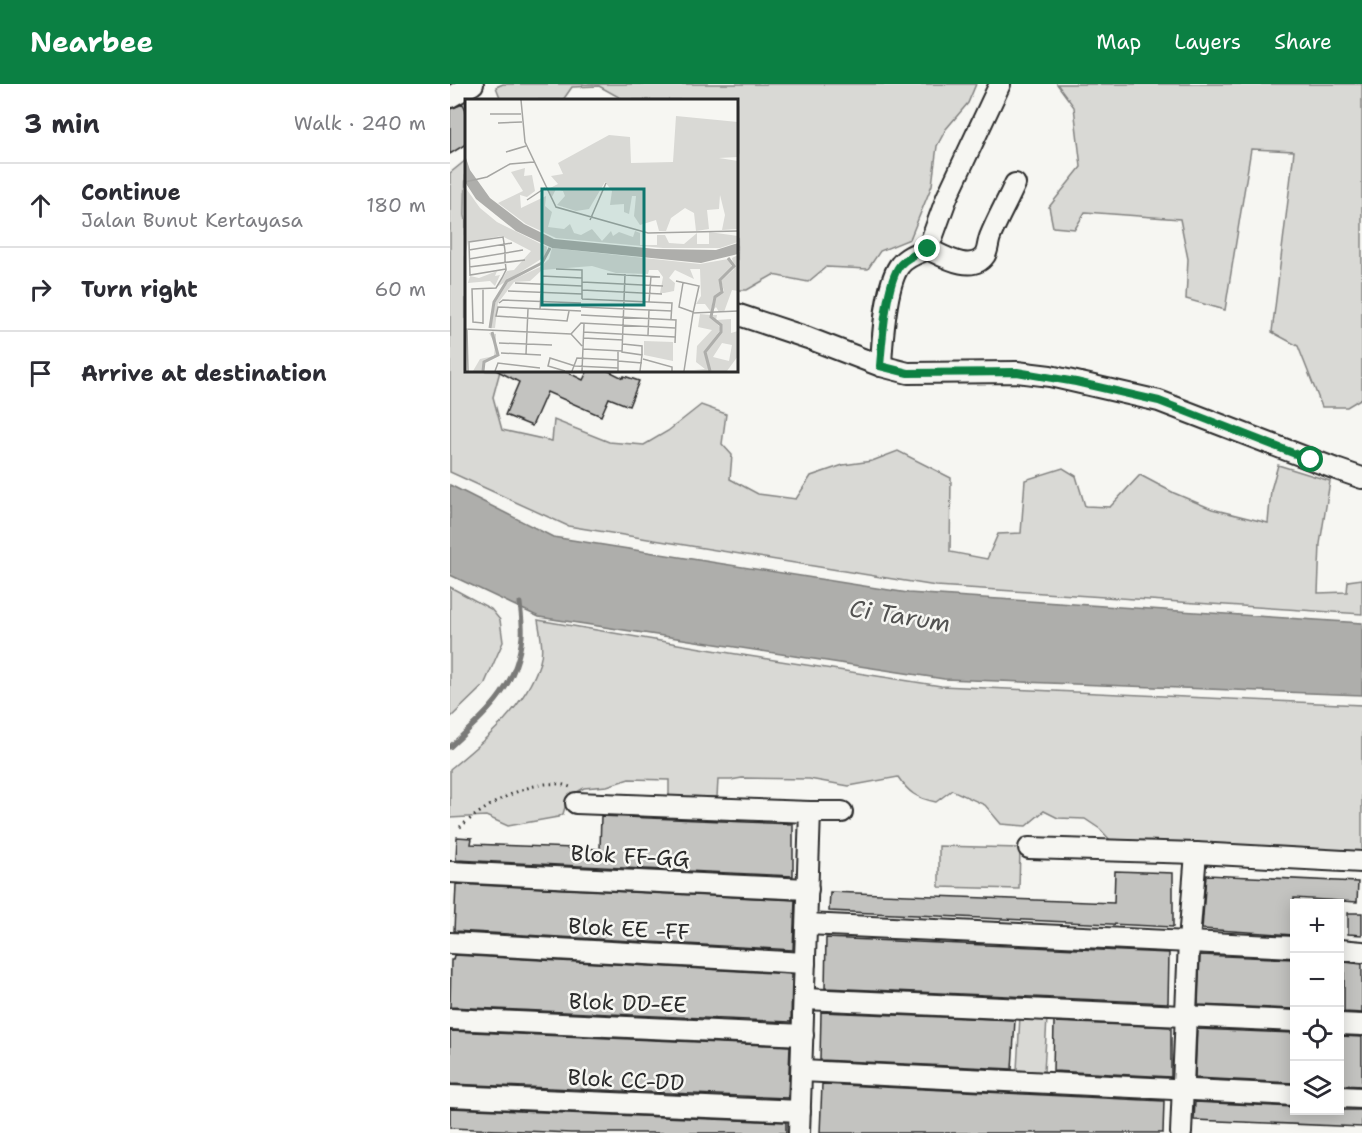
<!DOCTYPE html>
<meta charset="utf-8">
<style>
:root{--surface:#fff;--page:#f2f2f3;--text:#2b2b33;--muted:#7c7c81;--line:#e1e1e2;--accent:#0b8043}
body{margin:0;font-family:"Shantell Sans",sans-serif;background:var(--page);color:var(--text)}
.controls{position:absolute;right:18px;bottom:18px;display:grid;overflow:hidden;border-radius:0px;box-shadow:0 3px 15px #0003}
.controls button{width:54px;height:54px;display:grid;place-items:center;padding:0;border:0;border-bottom:2px solid var(--line);background:var(--surface);color:var(--text);font:30px sans-serif}
.stop{position:absolute;width:18px;height:18px;margin:-14px;border:4px solid #0b8043;border-radius:50%;background:#fff}
.stop.end{background:#0b8043;border-color:#fff;box-shadow:0 2px 6px #0008}
.list{margin:0;padding:0;list-style:none}
h2{display:flex;justify-content:space-between;align-items:center;height:78px;margin:0;padding:0 24px;font-size:26px}
h2 small{font-size:20px;font-weight:400;color:var(--muted)}
.list li{display:grid;grid-template-columns:39px 1fr auto;gap:18px;align-items:center;box-sizing:border-box;height:84px;padding:0 24px;border-top:2px solid var(--line)}
.list b{display:block;font-size:22px;white-space:nowrap}
.list p{margin:0;font-size:20px;white-space:nowrap;color:var(--muted)}
.list em{font-size:20px;font-style:normal;color:var(--muted)}
.icon{flex:none;width:33px;height:33px;fill:none;stroke:currentColor;stroke-width:2;stroke-linecap:round;stroke-linejoin:round}
.map{position:relative;flex:none;width:912px;height:1049px;overflow:hidden}
header{display:flex;align-items:center;gap:36px;box-sizing:border-box;height:84px;padding:0 30px;background:var(--accent);color:#fff}
header strong{font-size:28px}
nav{display:flex;gap:33px;margin-inline-start:auto;font-size:21px}
main{display:flex}
aside{flex:1;background:var(--surface)}
.map>svg:first-child{display:block}
.green{fill:#d9d9d5;stroke:#828280;stroke-width:1.5}
.water{fill:#aeaeab;stroke:#7a7a78;stroke-width:1.5}
.lines{fill:none;stroke-linecap:round;stroke-linejoin:round}
.stream{stroke:#7a7a78;stroke-width:5}
.building{fill:#c3c3c0;stroke:#2b2b2b;stroke-width:1.5}
.minor-casing{stroke:#2b2b2b;stroke-width:24}
.path{stroke:#2b2b2b;stroke-width:3;stroke-dasharray:1.5 4.5;stroke-linecap:butt}
.minor{stroke:#f6f6f2;stroke-width:20}
.route{stroke:#0b8043;stroke-width:8}
.labels{text-anchor:middle;dominant-baseline:central;stroke-width:5;stroke-linejoin:round;paint-order:stroke}
.street-label{font-size:22px;fill:#2b2b2b;stroke:#f6f6f2}
.water-label{font-size:24px;font-style:italic;fill:#525251;stroke:#f6f6f2}
.inset-river{fill:none;stroke:#aeaeab;stroke-width:3}
.inset-road{fill:none;stroke:#a5a5a2;stroke-width:1.5}
.view{fill:#0f766e;fill-opacity:0.15;stroke:#0f766e;stroke-width:3}
.inset-edge{fill:none;stroke:#2b2b2b;stroke-width:3}
</style>
<header>
<strong>Nearbee</strong>
<nav><a>Map</a><a>Layers</a><a>Share</a></nav>
</header>
<main>
<aside>
<h2>3 min<small>Walk · 240 m</small></h2>
<ul class="list">
<li><svg class="icon" aria-label="ahead" viewBox="0 0 24 24"><path d="M12 20V5M6 11l6-6 6 6"/></svg><div><b>Continue</b><p>Jalan Bunut Kertayasa</p></div><em>180 m</em></li>
<li><svg class="icon" aria-label="right" viewBox="0 0 24 24"><path d="M7 20v-9h11M14 6l5 5-5 5"/></svg><div><b>Turn right</b></div><em>60 m</em></li>
<li><svg class="icon" aria-label="arrive" viewBox="0 0 24 24"><path d="M6 21V4h12l-3 4 3 4H6"/></svg><div><b>Arrive at destination</b></div></li>
</ul>
</aside>
<div class="map">
<svg width="912" height="1049" viewBox="0 0 912 1049">
<rect width="100%" height="100%" fill="#f6f6f2"/>
<filter id="ink" filterUnits="userSpaceOnUse"><feTurbulence type="fractalNoise" baseFrequency=".0167" numOctaves="2"/><feDisplacementMap in="SourceGraphic" scale="12" xChannelSelector="R" yChannelSelector="G"/><feConvolveMatrix kernelMatrix="1 2 1 2 8 2 1 2 1" color-interpolation-filters="sRGB"/></filter>
<g filter="url(#ink)">
<!-- green -->
<g class="green">
<path d="M53,0H526L518,19L496,45L487,62L482,101L460,155L430,167L418,185L376,183L358,198L323,191L297,206H287L286,16H174L149,2L122,3L113,16H51L46,3Z"/>
<path d="M607,0H912V314L897,323H872L848,262L822,248L844,67L801,65L775,226L736,215L738,175L730,135L635,128L625,145L603,143L599,123L631,83L624,23Z"/>
<path d="M16,76L15,131L16,137V286L50,287L43,313L52,346L102,357L104,336L159,358L194,361L218,347L251,321L276,330L272,360L282,371L280,395L308,410L346,415L361,392L393,381L422,377L448,367L501,394L500,468L537,475L548,450L571,449L575,396L613,384L626,392L635,422L660,423L690,391L724,409L762,425L818,439L821,406L828,381L880,397L870,460L868,509L897,508L898,497L912,495V530L486,502L118,442L0,388V89Z"/>
<path d="M0,503L41,525L50,536L53,558L34,601L0,634Z"/>
<path d="M88,536L280,569L491,602L912,621V768L661,757L650,745L635,735L608,734L594,727L576,742L551,740L535,721L502,706L486,718C466,714 459,709 448,693L399,702L359,695L292,694L281,696H268L267,713L219,712V696L179,695L157,702L134,704L118,713L113,730L108,733L58,742L36,732L0,734V685C35,656 75,624 90,578C94,565 90,549 88,536Z"/>
<path d="M489,762L570,764L569,805L489,803Z"/>
<path d="M570,932L597,934L594,988L567,986Z"/>
</g>
<!-- water -->
<path class="water" d="M0,401L103,453L458,509L912,539V611L494,595L89,533L0,491Z"/>
<g class="lines">
<!-- stream -->
<path class="stream" d="M0,663C36,629 67,605 72,552C73,541 71,530 70,519"/>
</g>
<!-- building -->
<g class="building">
<path d="M13,20L16,26V60L0,70V25Z"/>
<path d="M46,286H113L133,296L138,286H157L173,294L174,292L189,297L179,322L159,314L151,332L97,308L82,342L55,331L69,298Z"/>
<path d="M151,732L343,740V792L6,776L7,753L22,754L21,760L150,765Z"/>
<path d="M665,787L723,789V843L379,827L380,808L664,819Z"/>
<path d="M756,791L908,798L907,818L844,814V851L752,845Z"/>
<path d="M6,800L345,816L343,866L4,847Z"/>
<path d="M898,829H912V851L898,850Z"/>
<path d="M376,854L719,869L718,919L375,904Z"/>
<path d="M4,871L342,890L341,938L0,923L1,876H3Z"/>
<path d="M750,871L844,875V925L748,921Z"/>
<path d="M894,878L912,880V929L894,928Z"/>
<path d="M371,928L565,936L562,985L370,976Z"/>
<path d="M604,938L721,943V993L603,987Z"/>
<path d="M747,945L844,949V999L745,994Z"/>
<path d="M0,947L340,962L338,1014L0,1000Z"/>
<path d="M890,952L912,953V1002L891,1001Z"/>
<path d="M372,1000L714,1017L713,1049H370Z"/>
<path d="M745,1018L844,1023V1026H912V1043L744,1036Z"/>
<path d="M0,1024L336,1038V1049H121L0,1044Z"/>
</g>
<g class="lines">
<defs>
<g id="minor">
<path d="M0,13L23,0"/>
<path d="M478,165L497,113L550,0"/>
<path d="M286,230L358,254L431,282L458,289L567,288L600,292L709,317L886,385L912,394"/>
<path d="M431,282C432,259 436,198 450,181C457,172 468,169 478,165C493,172 522,190 535,171C538,166 538,158 540,153C547,135 557,118 565,100"/>
<path d="M126,719L360,728L349,1049"/>
<path d="M360,728H392"/>
<path d="M579,764L746,769L912,778"/>
<path d="M0,788L358,805"/>
<path d="M357,840L844,863"/>
<path d="M0,859L355,879"/>
<path d="M890,866L912,868"/>
<path d="M355,915L844,937"/>
<path d="M0,935L353,951"/>
<path d="M890,940L912,941"/>
<path d="M352,987L844,1011"/>
<path d="M0,1012L350,1027"/>
<path d="M890,1013L912,1014"/>
<path d="M731,1049L739,857L746,769"/>
</g>
</defs>
<!-- minor casing -->
<use href="#minor" class="minor-casing"/>
<!-- path -->
<path class="path" d="M10,743C35,722 87,689 120,703"/>
<!-- minor -->
<use href="#minor" class="minor"/>
</g>
</g>
<g class="lines" filter="url(#ink)">
<!-- route -->
<path class="route" d="M478,165C468,169 457,173 450,181C436,198 432,259 430,282L458,289L567,288L626,298L709,317L861,376"/>
</g>
<g class="labels">
<!-- street labels -->
<g class="street-label">
<text transform="translate(180 772) rotate(3)">Blok FF-GG</text>
<text transform="translate(179 845) rotate(3)">Blok EE -FF</text>
<text transform="translate(178 919) rotate(2)">Blok DD-EE</text>
<text transform="translate(176 996) rotate(3)">Blok CC-DD</text>
</g>
<!-- water labels -->
<g class="water-label">
<text transform="translate(450 532) rotate(9)">Ci Tarum</text>
</g>
</g>
<!-- overview -->
<g transform="translate(15 15)">
<rect width="273" height="273" fill="#f6f6f2"/>
<path d="M211,17L273,23V58L254,59L273,62V130L257,131L260,116L255,96L254,110L242,111L244,130L231,132L229,114L220,109L206,119L201,132H194L191,121L175,126L169,117L171,97H167L164,115L159,113V105L145,106L147,92L140,83L124,110L111,112L92,106L100,97L98,92L91,90L87,98L83,90L93,85L86,77L98,75L93,64L144,36L165,38L166,64L208,63ZM60,69L59,77L67,76L70,92L62,98L55,96L56,109L81,97L80,107L87,113L83,128L99,130L105,125L109,134L116,136L127,130L137,142L146,132L148,137L154,133L168,138L170,132L175,134V146H192V136H200L204,144L219,145L232,134V145H244V133L273,137V143L255,149H198L91,139L61,125L33,104L58,92L46,73ZM0,88L15,109L32,123L82,148L81,157L32,188L42,172L49,171L66,152L37,137L3,143L0,158ZM87,149L235,165L263,160L267,168L254,181L256,192L248,200L246,213L240,205H231L236,197L235,170H225L229,180L210,171L204,179L210,184L209,192L199,194H195L198,178L193,171H184L183,175L151,174L127,167L77,171L65,182L49,183L33,204L30,229H26L30,204L43,183L75,168L84,160ZM273,156V192L267,191L259,213H254L251,208L247,212L251,199L259,192L256,182L269,170L267,159ZM32,172L30,177L35,176L30,187L25,182L3,184L5,177L14,179ZM235,215L246,216L256,230L239,253L244,272L229,271L240,270L231,263L232,247L247,231L233,228ZM247,216H252L251,221L266,220V234L273,232V257L262,272H246L241,259V253L257,231ZM257,244L267,246L264,262L248,258ZM24,234L31,235V258L20,261L17,272H8L15,260L29,257L30,245ZM179,242L208,243V262L179,256Z" fill="#d9d9d5" fill-rule="evenodd"/>
<path d="M0,56L5,71L25,99L59,125L89,140L191,150L251,151L273,144V155L236,164L87,149L51,132L11,100L0,83Z" fill="#aeaeab"/>
<path class="inset-river" d="M25,229L29,203L42,182L77,164L85,149M18,272L19,263L33,256L27,233M245,272L240,253L256,233V226L246,218L250,198L257,193L255,181L269,167L263,159"/>
<path class="inset-road" d="M56,1L60,43L91,108L183,134L273,132M25,15H56M33,24L57,23M41,53L61,47M0,83L22,78L45,65L69,63M62,101L80,89M125,121L141,84M4,151L47,144M4,160L58,151M4,168L60,161M91,170L117,171V200M142,175L195,178M160,175L157,253L177,256L175,272M211,182L234,187L228,214L273,212M117,183L198,187M50,184L117,187M218,184L214,208L228,213M18,189V225M0,190V230M117,191L197,195M43,192L117,195M117,200L207,204L206,220M184,203L186,177M34,204L38,201L116,204M116,208L207,212M75,210L77,177L117,179M104,212L102,222L31,217L33,208L116,212M116,216L211,221L210,244M18,224L8,223L7,190L31,189L37,179L41,171V170L40,161V152L39,144L38,138L4,143L5,176L41,170M0,230L106,235M2,230L3,272M118,233L210,238M183,236L184,211M118,239L158,241M34,244L87,246M158,245L177,247V256M117,247L106,235L116,224L210,229M118,250L157,252M36,254L76,256M61,255L63,210M178,260L207,268V272M153,262L177,264M30,272L33,264L75,269M100,272L83,267L85,259L110,267L153,269M107,272L112,259L153,261M117,272L119,225M153,272V252M219,272L228,214"/>
<path class="view" d="M77,90H179V206H77Z"/>
<rect width="273" height="273" class="inset-edge"/>
</g>
</svg>
<div class="controls">
<button>+</button>
<button>−</button>
<button><svg class="icon" aria-label="locate" viewBox="0 0 24 24"><circle cx="12" cy="12" r="6"/><path d="M12 2v4M12 18v4M2 12h4M18 12h4"/></svg></button>
<button><svg class="icon" aria-label="layers" viewBox="0 0 24 24"><path d="M12 4l9 5-9 5-9-5zM3 14l9 5 9-5"/></svg></button>
</div>
<div class="stop" style="left:861px;top:376px"></div>
<div class="stop end" style="left:478px;top:165px"></div>
</div>
</main>
